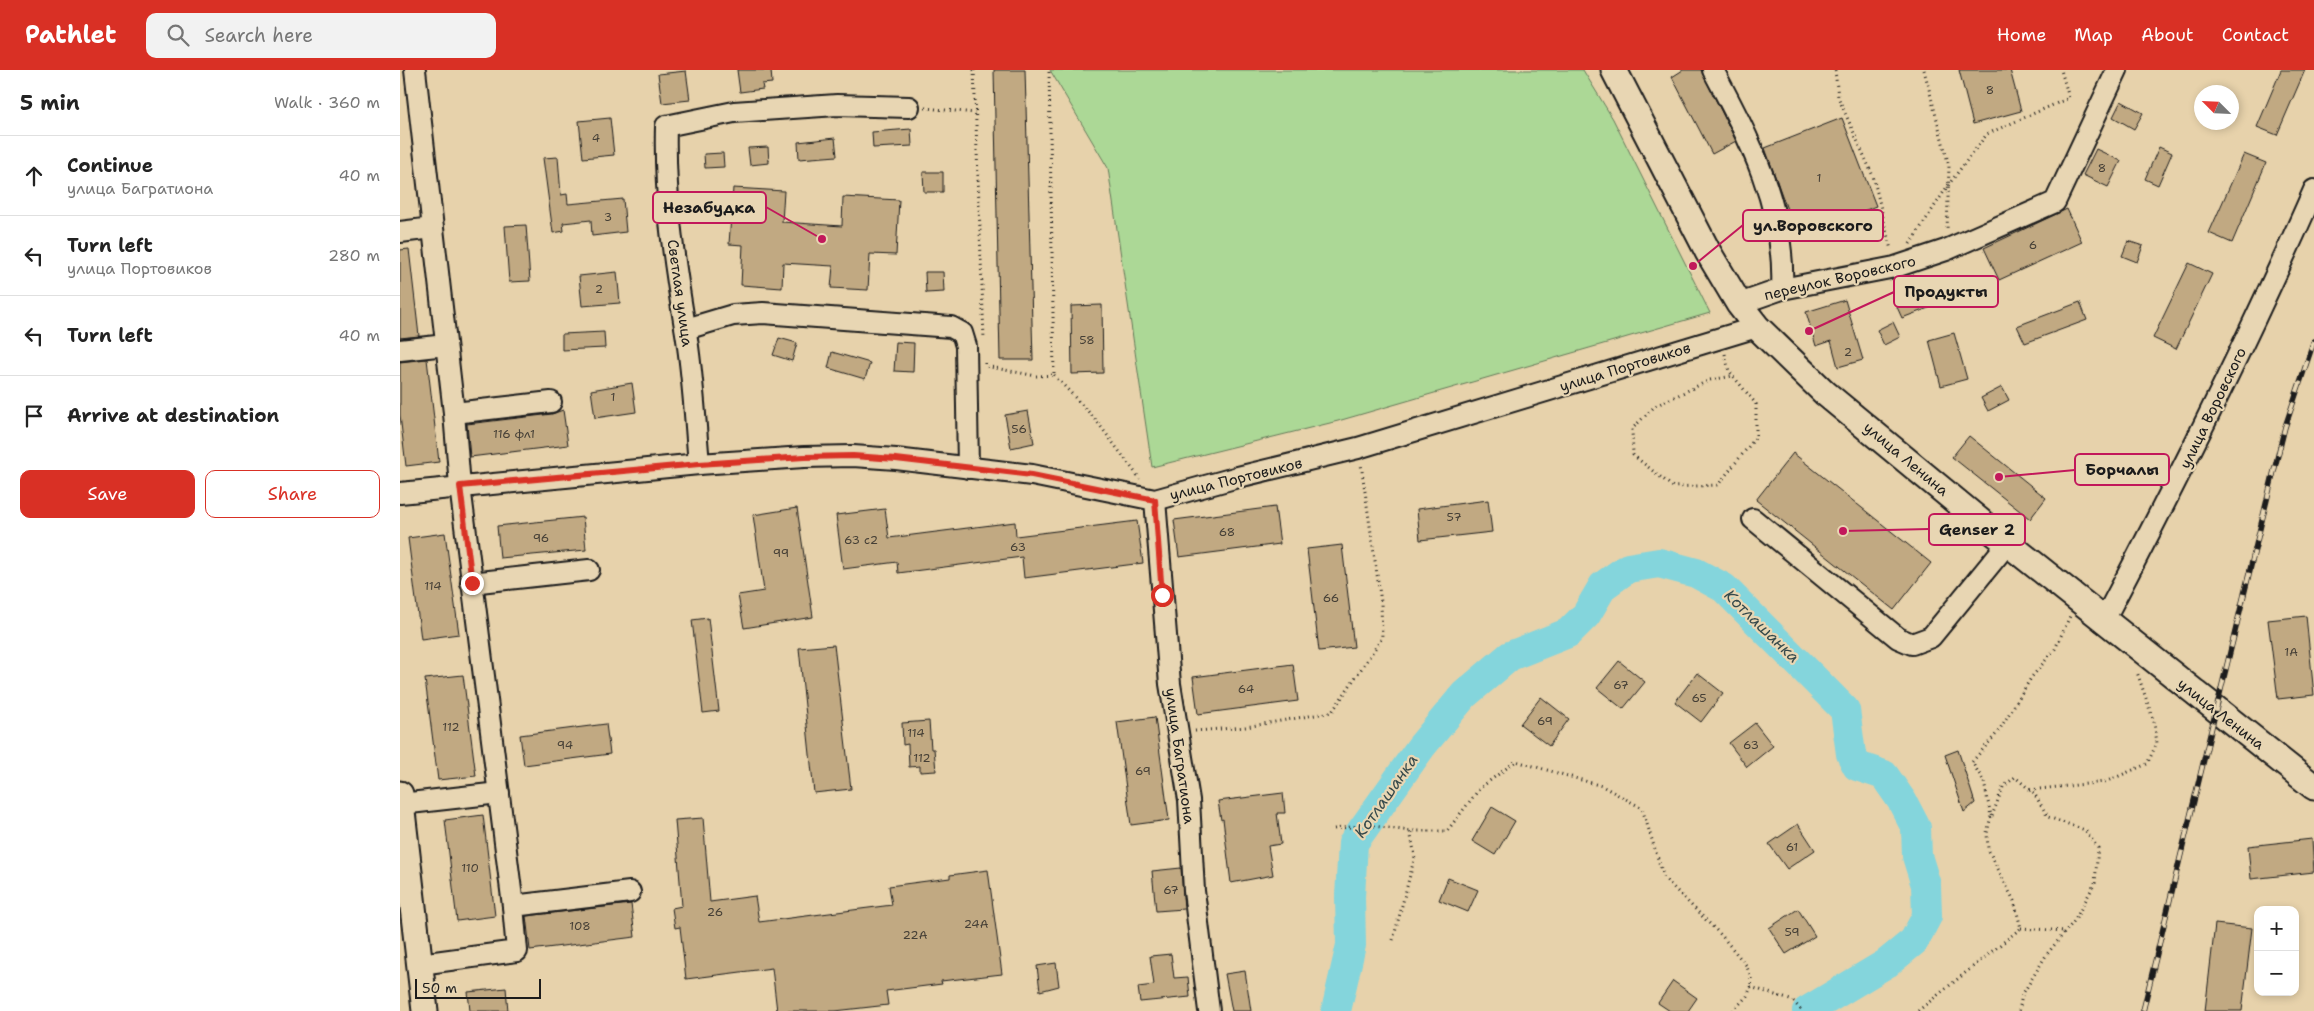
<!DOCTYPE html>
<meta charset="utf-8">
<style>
:root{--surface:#fff;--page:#f2f2f2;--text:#222;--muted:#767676;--line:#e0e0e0;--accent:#d93025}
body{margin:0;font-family:"Shantell Sans",sans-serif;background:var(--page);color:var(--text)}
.controls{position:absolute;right:15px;bottom:15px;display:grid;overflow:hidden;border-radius:10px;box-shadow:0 2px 8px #0003}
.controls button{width:45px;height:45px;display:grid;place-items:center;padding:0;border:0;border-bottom:1px solid var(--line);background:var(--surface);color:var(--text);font:25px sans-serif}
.compass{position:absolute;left:1794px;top:15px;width:45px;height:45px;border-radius:50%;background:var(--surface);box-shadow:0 2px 8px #0003;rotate:294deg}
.scale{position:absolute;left:15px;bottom:12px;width:126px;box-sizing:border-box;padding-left:5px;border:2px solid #1c1c1c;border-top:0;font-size:14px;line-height:18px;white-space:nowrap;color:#1c1c1c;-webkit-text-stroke:4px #e8d6b3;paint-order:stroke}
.stop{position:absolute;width:15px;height:15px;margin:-11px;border:4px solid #d93025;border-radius:50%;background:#fff}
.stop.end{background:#d93025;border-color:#fff;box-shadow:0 1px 5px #0008}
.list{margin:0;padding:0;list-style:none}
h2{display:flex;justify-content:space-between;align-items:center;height:65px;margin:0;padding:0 20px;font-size:21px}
h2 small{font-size:16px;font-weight:400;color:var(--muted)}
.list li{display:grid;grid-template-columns:32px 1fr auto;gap:15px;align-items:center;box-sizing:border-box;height:80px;padding:0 20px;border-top:1px solid var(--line)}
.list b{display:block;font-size:19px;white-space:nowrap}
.list p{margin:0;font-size:16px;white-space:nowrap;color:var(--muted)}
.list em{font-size:16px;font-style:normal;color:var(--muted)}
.actions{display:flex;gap:10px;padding:15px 20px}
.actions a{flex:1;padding:11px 0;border:1px solid var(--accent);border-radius:10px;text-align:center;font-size:18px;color:var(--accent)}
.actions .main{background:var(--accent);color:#fff}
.icon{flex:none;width:28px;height:28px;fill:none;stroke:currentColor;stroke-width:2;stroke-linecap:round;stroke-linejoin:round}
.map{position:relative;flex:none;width:1914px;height:941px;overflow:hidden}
header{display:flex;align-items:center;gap:30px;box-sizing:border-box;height:70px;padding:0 25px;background:var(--accent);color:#fff}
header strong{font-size:24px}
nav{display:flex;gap:28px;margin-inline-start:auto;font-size:18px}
.search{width:350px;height:45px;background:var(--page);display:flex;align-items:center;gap:12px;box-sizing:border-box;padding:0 18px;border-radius:10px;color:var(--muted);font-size:19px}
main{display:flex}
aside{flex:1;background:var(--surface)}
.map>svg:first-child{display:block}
.green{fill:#acd896;stroke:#647a59}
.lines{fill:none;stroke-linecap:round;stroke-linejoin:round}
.river{stroke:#84d5dc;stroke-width:30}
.building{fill:#c1a982;stroke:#1c1c1c}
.minor-casing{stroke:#1c1c1c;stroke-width:24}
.major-casing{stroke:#1c1c1c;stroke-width:29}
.path{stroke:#1c1c1c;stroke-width:3;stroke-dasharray:1 4;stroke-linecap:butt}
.minor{stroke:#e8d6b3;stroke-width:20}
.major{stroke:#e8d6b3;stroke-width:25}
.rail-casing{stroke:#1c1c1c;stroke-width:5.5}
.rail{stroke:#e8d6b3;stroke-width:4;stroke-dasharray:11;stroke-linecap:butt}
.route{stroke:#d93025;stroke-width:6}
.labels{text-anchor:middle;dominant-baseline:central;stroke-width:4.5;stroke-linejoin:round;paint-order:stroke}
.number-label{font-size:12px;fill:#453f36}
.street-label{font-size:15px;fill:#1c1c1c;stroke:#e8d6b3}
.water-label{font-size:16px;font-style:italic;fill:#364a4c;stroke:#e8d6b3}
.leader{fill:none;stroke:#c2185b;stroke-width:2}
.callout-dot{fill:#c2185b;stroke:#e8d6b3;stroke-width:2}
.callout{fill:#e8d6b3;stroke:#c2185b;stroke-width:2}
.callout-label{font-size:16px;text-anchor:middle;font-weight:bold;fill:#1c1c1c}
</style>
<header>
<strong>Pathlet</strong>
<div class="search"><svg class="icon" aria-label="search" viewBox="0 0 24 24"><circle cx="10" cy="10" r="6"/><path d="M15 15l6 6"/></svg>Search here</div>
<nav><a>Home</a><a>Map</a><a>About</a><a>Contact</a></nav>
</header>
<main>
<aside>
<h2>5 min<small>Walk · 360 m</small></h2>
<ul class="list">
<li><svg class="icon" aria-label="ahead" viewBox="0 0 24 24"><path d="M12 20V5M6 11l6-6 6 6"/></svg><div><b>Continue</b><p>улица Багратиона</p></div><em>40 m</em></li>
<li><svg class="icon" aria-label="left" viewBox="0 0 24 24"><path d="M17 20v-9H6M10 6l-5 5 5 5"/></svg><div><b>Turn left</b><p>улица Портовиков</p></div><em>280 m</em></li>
<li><svg class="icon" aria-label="left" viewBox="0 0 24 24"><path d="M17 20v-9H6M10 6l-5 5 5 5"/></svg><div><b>Turn left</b></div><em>40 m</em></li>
<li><svg class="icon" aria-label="arrive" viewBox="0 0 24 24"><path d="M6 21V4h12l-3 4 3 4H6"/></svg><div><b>Arrive at destination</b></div></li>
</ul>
<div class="actions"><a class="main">Save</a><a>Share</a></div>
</aside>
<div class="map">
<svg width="1914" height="941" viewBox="0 0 1914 941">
<rect width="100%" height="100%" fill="#e7d2ab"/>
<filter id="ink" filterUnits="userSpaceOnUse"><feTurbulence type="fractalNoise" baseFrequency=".02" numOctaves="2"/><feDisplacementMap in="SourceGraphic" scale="10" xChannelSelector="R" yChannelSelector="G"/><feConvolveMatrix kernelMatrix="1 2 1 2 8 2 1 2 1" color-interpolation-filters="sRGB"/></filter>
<g filter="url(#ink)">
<!-- green -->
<path class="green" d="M650,0H1183L1213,49L1310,243L938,351L752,397L708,98Z"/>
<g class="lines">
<!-- river -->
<path class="river" d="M936,941L951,875L950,827L953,773L1021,677L1064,625L1110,586L1168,563L1186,545L1203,516L1228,498L1259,493L1296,503L1324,518L1445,640L1451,684L1457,696L1484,705L1502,731L1516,758L1517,786L1526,815L1527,846L1514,871L1487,893L1407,941"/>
</g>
<!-- building -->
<g class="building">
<path d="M337,0H371L372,13L362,14L363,19L340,22Z"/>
<path d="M594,0H625L633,290H600Z"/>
<path d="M1283,0H1301L1336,71L1312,84L1272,7Z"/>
<path d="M1559,0H1610L1621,41L1573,54Z"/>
<path d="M1881,0H1905L1877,65L1857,57Z"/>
<path d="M286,1L290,30L262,33L258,4Z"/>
<path d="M1721,31L1743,43L1734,59L1713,47Z"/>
<path d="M210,48L214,85L183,88L179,51Z"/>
<path d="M1442,48L1476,136L1433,153L1430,145L1394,159L1365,78Z"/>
<path d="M511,59L512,76L473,78L472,62Z"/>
<path d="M435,68L437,86L399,89L398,72Z"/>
<path d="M368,77L369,93L350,95L348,78Z"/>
<path d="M1759,77L1772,83L1758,115L1745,109Z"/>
<path d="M1696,79L1721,91L1708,117L1683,105Z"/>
<path d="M323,83L324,97L305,98L304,84Z"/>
<path d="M1844,84L1866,93L1832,173L1809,163Z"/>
<path d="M158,87L161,125L167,124L168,134L223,129L226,162L192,166L191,150L163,153L164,161L153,163L143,88Z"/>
<path d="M523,102H543V122H524Z"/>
<path d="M333,118L384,121L382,152L442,156L443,127L499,130L496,185L470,184L468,220L431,218L433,196L383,193L382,218L341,215L343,175L329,174Z"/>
<path d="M1667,139L1682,172L1599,210L1584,178Z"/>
<path d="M126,155L130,211L109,212L105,156Z"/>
<path d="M1728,171L1743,176L1737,192L1722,186Z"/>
<path d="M9,179L19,266L0,268V180Z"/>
<path d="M1789,193L1812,204L1776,279L1753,268Z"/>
<path d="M217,202L220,233L182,236L179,206Z"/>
<path d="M525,202H543L544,222L526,223Z"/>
<path d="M1542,218L1547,231L1502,248L1497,237Z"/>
<path d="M1445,230L1463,290L1438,297L1431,271L1416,276L1406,242Z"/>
<path d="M1680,232L1687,250L1625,273L1617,256Z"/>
<path d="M702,235L703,303L672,304L671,236Z"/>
<path d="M1493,252L1500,267L1484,275L1477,260Z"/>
<path d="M204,262L205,278L162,280V264Z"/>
<path d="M1554,263L1567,309L1541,316L1529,270Z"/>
<path d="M379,268L397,273L392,291L373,285Z"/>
<path d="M496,272L514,273L513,302L494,301Z"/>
<path d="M432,282L470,293L465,309L428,298Z"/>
<path d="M27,289L39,392L6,396L0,345V292Z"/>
<path d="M232,313L236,342L195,348L191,320Z"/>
<path d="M1602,317L1609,330L1588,341L1581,328Z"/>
<path d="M163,340L168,375L70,387L67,354L152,344Z"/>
<path d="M628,341L634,373L611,378L605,345Z"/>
<path d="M1569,366L1646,428L1630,449L1552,387Z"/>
<path d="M1393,383L1531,493L1494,540L1356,430Z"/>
<path d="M1088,430L1092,462L1020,470L1017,439Z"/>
<path d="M875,437L880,474L779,487L774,450Z"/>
<path d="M397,438L413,547L344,558L338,525L364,521L353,445Z"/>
<path d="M485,439L489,468L615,452L616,466L737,451L743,493L624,508L622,487L498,503L497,492L443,499L436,445Z"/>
<path d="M183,447L186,480L100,488L97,456Z"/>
<path d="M45,463L59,564L21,569L8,468Z"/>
<path d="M942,475L954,577L919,581L907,479Z"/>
<path d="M1906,546L1914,625L1878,629L1868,550Z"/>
<path d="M308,548L319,641L303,643L292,550Z"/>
<path d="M434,575L451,719L414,723L399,578Z"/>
<path d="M1219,591L1245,612L1223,639L1197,618Z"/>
<path d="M893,594L898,631L798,644L793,607Z"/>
<path d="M1297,603L1323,623L1301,652L1275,632Z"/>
<path d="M63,605L76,706L38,710L25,609Z"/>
<path d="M1141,627L1169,649L1149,676L1120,654Z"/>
<path d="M755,647L769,750L731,755L717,652Z"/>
<path d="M529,651L531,679H534L536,701L520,702V696L509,697L508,674L503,675L502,653Z"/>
<path d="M1355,653L1373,676L1347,697L1329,673Z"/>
<path d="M206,654L210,684L124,695L120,665Z"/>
<path d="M1558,680L1575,733L1564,742L1545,685Z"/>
<path d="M883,723L885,743H877L881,774L868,776L873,805L831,813L823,749L821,750L818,731Z"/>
<path d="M1092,737L1115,751L1095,785L1072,771Z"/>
<path d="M83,745L95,846L57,851L45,750Z"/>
<path d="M303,748L310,832L355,826L359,852L492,835L489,816L550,808V805L588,800L602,904L541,911L542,914L486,921L488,935L435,941H377L372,898L286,909L280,857L275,858L272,838L282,836L275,750Z"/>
<path d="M1398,754L1415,780L1387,799L1369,774Z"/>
<path d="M1912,769L1914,802L1851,809L1848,776Z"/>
<path d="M781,798L784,839L756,841L752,801Z"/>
<path d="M1048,808L1078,820L1068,842L1039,830Z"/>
<path d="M231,834L235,867L130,880L126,846Z"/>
<path d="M1398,839L1415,866L1386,884L1369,858Z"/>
<path d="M1815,854L1852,858L1842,941H1805Z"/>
<path d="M771,884L774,908L788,907L790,927L740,932L738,917L754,915L750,886Z"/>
<path d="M656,893L659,916L640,921L637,896Z"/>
<path d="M845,901L851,941H832L825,904Z"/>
<path d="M1273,911L1297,928L1288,941H1270L1258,933Z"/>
<path d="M106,918L108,941H70L68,922Z"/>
</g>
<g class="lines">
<defs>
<g id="minor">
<path d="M15,0L54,343L60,416L113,836"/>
<path d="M1313,0C1349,68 1386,139 1382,219"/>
<path d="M0,162L33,158"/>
<path d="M1339,234L1382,219L1495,197L1546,180L1655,132L1717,0"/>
<path d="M286,259L333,245L363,243L551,257L562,263L566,276L568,398"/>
<path d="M0,280L46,275"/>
<path d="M54,343L151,332"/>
<path d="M299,394C295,349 293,302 285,257C274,191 264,124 266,56L334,42L437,35L509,37"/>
<path d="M0,423L299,394L404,387L453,386L496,389L632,405L755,430L838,407L958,378L1357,257"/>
<path d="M755,430L770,614L789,730L794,821L809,941"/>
<path d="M1353,449L1498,568L1512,574L1531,567L1607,474"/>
<path d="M71,513L189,500"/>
<path d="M1703,552C1778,410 1849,267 1914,120"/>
<path d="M1,734L99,723"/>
<path d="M20,894L117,881L113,836L230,822"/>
</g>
<g id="major">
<path d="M1214,0L1308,182L1339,234L1357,257L1425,323L1581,452L1914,717"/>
<path d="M0,724L25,941"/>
</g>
</defs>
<!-- minor casing -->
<use href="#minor" class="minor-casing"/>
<!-- major casing -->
<use href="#major" class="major-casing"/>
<!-- path -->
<g class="path">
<path d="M574,0L584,269"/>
<path d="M1435,0L1438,27L1473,106L1491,180"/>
<path d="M1524,0L1549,96L1547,161"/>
<path d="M525,38L575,43"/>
<path d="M1510,174L1549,114L1587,64L1669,28L1661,0"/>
<path d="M1325,284L1329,301L1356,334V367L1318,415L1273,417L1233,385L1232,359L1255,336L1310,310L1333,306"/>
<path d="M585,293V296L636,306L654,305L649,0"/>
<path d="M654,305L695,349L740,409"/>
<path d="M795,661L846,657L932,642L982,568L981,532L961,394"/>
<path d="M1630,720L1705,712L1747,694L1757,673L1754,652L1737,602"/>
<path d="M1592,746L1603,717L1615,707L1634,723L1648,747L1685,760L1698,778L1695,813L1675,850L1647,884L1622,925L1619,941"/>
<path d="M934,759L966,755L1010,761H1047L1080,718L1116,691L1202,716L1242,738L1264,808L1321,865L1346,895L1351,907V917"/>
<path d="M1621,858L1665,861"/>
<path d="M993,870L1015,786L1010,761"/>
<path d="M1333,941L1347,926L1351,917L1393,931L1402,941"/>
<path d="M1518,941L1621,858L1614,831L1588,779L1587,763L1591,746L1584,712L1572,692L1598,662L1631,608L1655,579L1670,546"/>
</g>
<!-- minor -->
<use href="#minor" class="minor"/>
<!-- major -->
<use href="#major" class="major"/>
<defs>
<path id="rail" d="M1743,941L1873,405L1885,357L1914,271"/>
</defs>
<!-- rail casing -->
<use href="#rail" class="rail-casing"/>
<!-- rail -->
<use href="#rail" class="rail"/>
</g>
</g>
<g class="lines" filter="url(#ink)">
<!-- route -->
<path class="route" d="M72,513L60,416L299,394L404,387L453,386L496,389L632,405L755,430L762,525"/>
</g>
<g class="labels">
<!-- number labels -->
<g class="number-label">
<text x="1590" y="20">8</text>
<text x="196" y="68">4</text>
<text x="1702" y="98">8</text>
<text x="1419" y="108">1</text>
<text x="208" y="147">3</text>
<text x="1633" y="175">6</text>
<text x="199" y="219">2</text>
<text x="687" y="270">58</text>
<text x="1448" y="282">2</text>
<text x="213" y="327">1</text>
<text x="619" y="359">56</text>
<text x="114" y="364">116 фл1</text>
<text x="1054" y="447">57</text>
<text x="827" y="462">68</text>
<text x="141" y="468">96</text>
<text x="461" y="470">63 с2</text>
<text x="618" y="477">63</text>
<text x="381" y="483">99</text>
<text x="33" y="516">114</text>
<text x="931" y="528">66</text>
<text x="1891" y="582">1А</text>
<text x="1221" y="615">67</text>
<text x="846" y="619">64</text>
<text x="1299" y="628">65</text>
<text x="1145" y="651">69</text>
<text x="51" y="657">112</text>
<text x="516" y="663">114</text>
<text x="165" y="675">94</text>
<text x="1351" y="675">63</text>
<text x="522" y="688">112</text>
<text x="743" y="701">69</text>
<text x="1392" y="777">61</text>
<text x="70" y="798">110</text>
<text x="771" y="820">67</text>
<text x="315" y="842">26</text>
<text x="576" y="854">24А</text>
<text x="180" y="856">108</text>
<text x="1392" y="862">59</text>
<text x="515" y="865">22А</text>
</g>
<!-- street labels -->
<g class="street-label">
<text transform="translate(1440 208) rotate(-13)">переулок Воровского</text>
<text transform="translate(280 223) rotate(82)">Светлая улица</text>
<text transform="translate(1225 297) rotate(-17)">улица Портовиков</text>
<text transform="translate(1813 338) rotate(-64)">улица Воровского</text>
<text transform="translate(1506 389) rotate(40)">улица Ленина</text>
<text transform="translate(836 409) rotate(-14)">улица Портовиков</text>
<text transform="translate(1821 644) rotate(38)">улица Ленина</text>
<text transform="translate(780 686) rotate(82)">улица Багратиона</text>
</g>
<!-- water labels -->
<g class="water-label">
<text transform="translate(1362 556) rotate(44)">Котлашанка</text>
<text transform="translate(986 726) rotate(-55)">Котлашанка</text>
</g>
</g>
<!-- callouts -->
<path class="leader" d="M422 169L366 137M1293 196L1343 155M1409 261L1494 222M1599 407L1675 400M1443 461L1529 459"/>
<g class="callout-dot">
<circle cx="422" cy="169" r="5"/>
<circle cx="1293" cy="196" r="5"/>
<circle cx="1409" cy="261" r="5"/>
<circle cx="1599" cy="407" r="5"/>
<circle cx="1443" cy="461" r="5"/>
</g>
<g class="callout">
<rect x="253" y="122" width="113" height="31" rx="5"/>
<rect x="1343" y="140" width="140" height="31" rx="5"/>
<rect x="1494" y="206" width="104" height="31" rx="5"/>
<rect x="1675" y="384" width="94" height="31" rx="5"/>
<rect x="1529" y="444" width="96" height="31" rx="5"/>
</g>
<g class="callout-label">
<text x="309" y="143">Незабудка</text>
<text x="1413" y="161">ул.Воровского</text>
<text x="1546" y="227">Продукты</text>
<text x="1722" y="405">Борчалы</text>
<text x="1577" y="465">Genser 2</text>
</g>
</svg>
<div class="controls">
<button>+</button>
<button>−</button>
</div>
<svg class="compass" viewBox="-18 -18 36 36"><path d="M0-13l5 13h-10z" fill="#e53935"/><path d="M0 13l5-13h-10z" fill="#767676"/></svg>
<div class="scale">50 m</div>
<div class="stop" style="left:762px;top:525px"></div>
<div class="stop end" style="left:72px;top:513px"></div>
</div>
</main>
